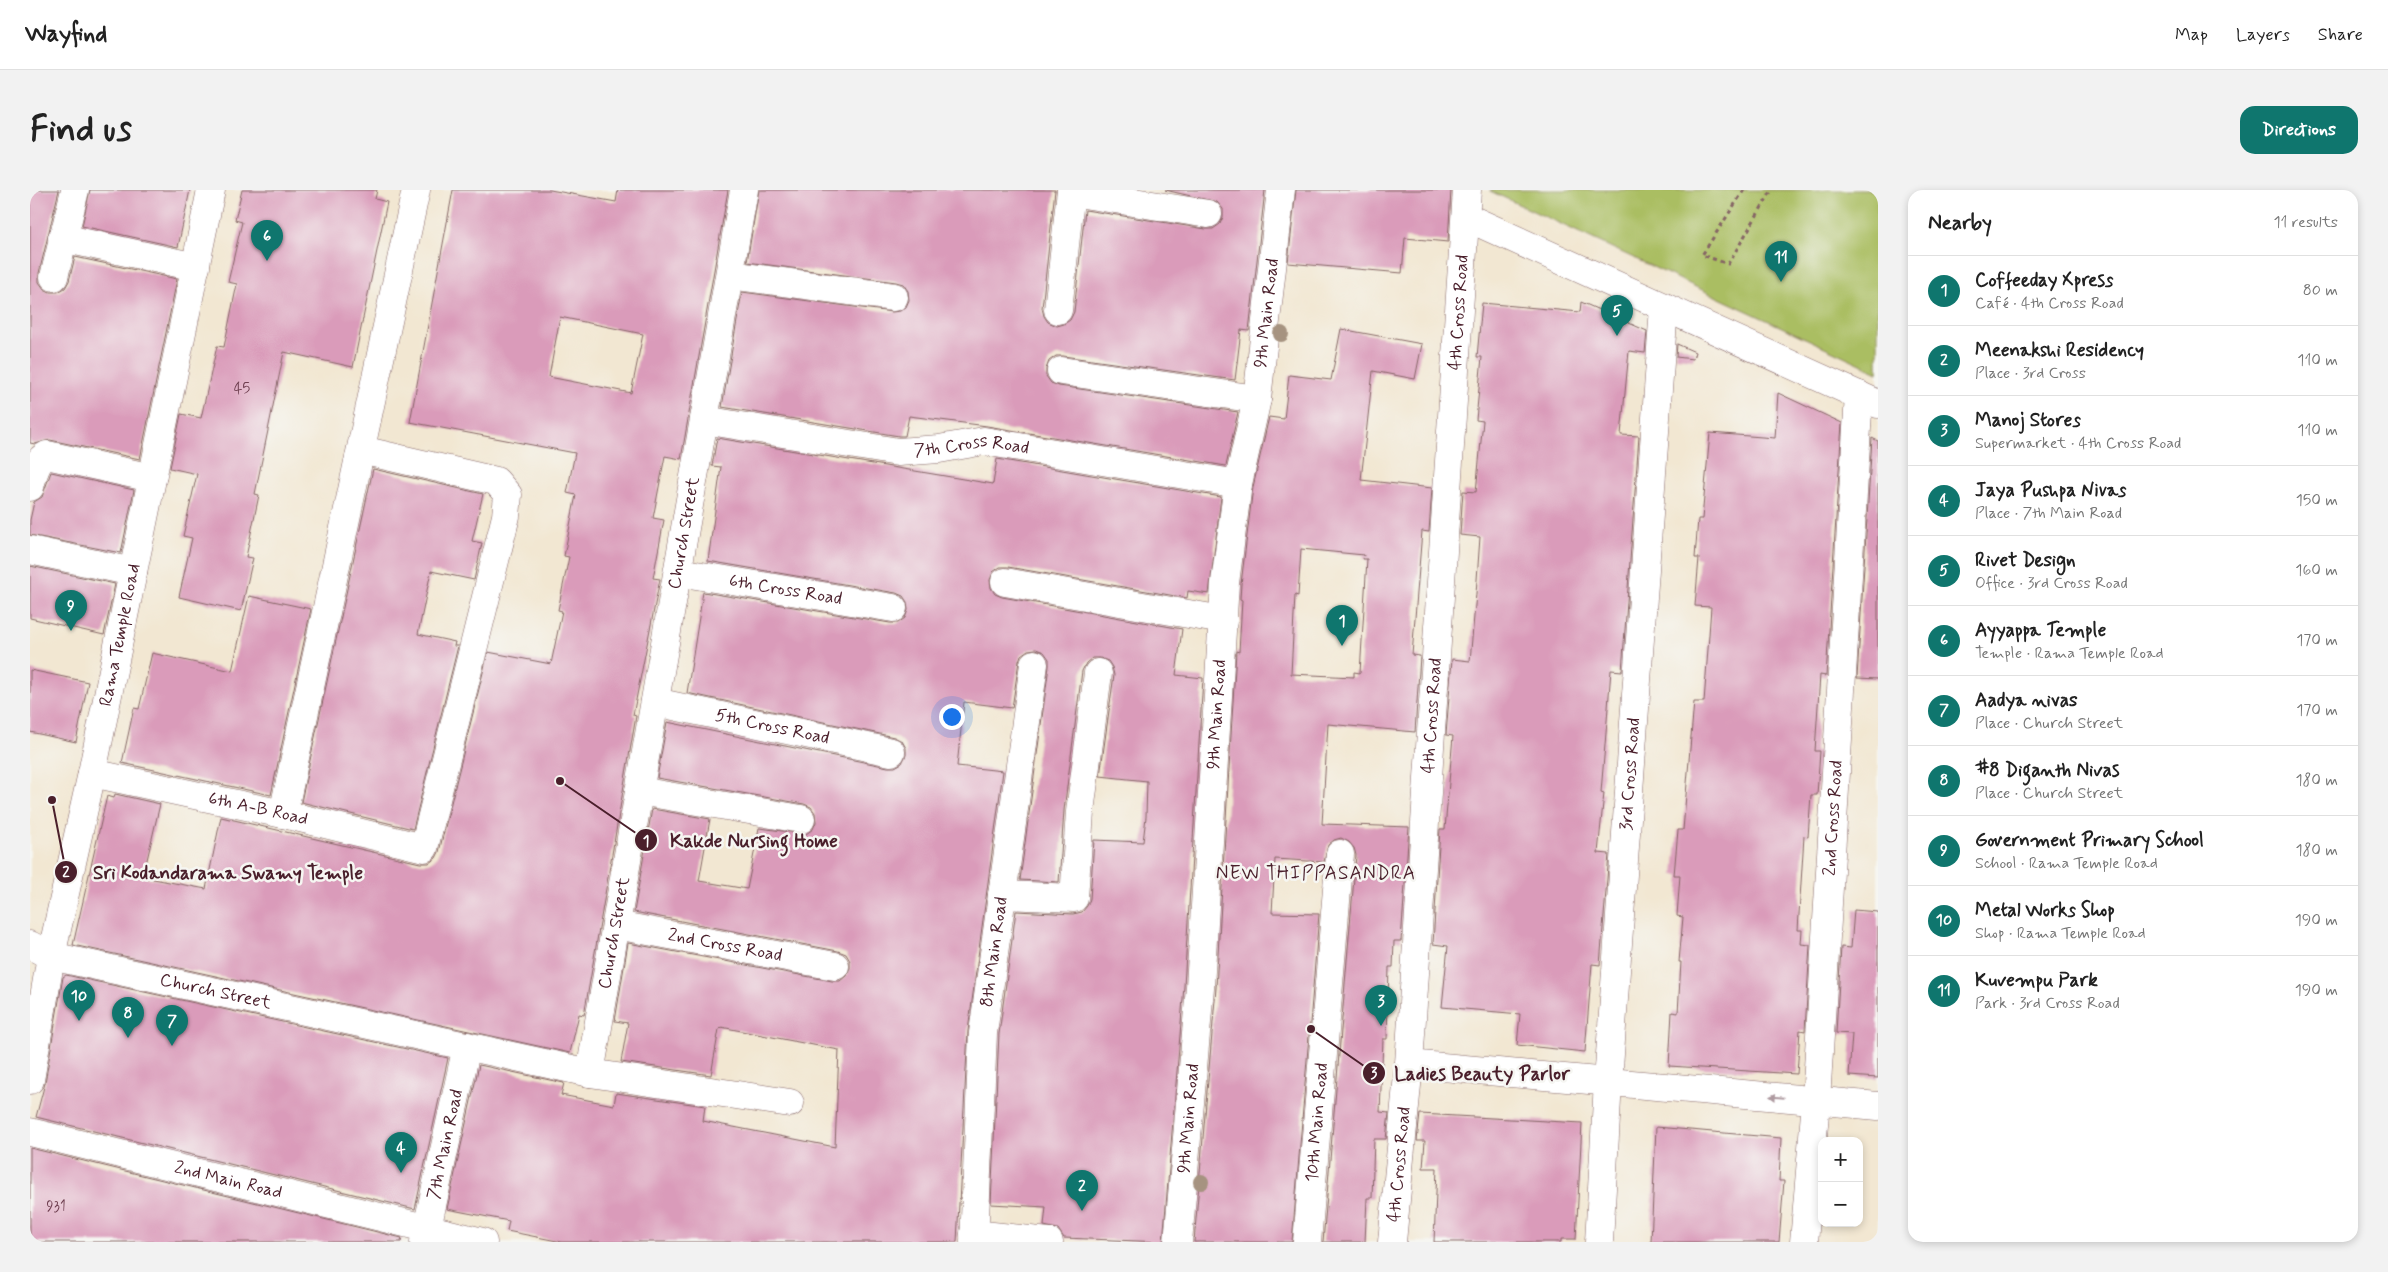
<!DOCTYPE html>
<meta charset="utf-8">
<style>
:root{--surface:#fff;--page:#f2f2f2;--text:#222;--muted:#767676;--line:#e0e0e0;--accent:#0f766e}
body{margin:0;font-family:Mynerve,sans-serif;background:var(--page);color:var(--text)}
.controls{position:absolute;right:15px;bottom:15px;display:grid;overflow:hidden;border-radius:10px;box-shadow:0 2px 8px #0003}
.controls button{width:45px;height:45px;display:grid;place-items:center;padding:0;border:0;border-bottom:1px solid var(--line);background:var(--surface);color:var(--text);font:25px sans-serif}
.you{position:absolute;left:921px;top:526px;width:18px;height:18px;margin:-12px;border:4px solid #fff;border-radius:50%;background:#1a73e8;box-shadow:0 0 0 8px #1a73e833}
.badge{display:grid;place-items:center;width:32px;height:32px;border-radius:50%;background:var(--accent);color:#fff;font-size:16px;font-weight:700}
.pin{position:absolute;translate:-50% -41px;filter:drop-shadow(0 1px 2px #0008)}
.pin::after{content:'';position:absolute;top:26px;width:18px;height:15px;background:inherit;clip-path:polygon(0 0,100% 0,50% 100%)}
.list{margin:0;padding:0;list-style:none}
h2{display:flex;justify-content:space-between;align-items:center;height:65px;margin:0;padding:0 20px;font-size:21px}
h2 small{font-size:16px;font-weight:400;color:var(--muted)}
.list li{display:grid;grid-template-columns:32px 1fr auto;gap:15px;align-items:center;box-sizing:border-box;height:70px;padding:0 20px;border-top:1px solid var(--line)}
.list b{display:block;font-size:19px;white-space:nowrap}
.list p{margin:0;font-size:16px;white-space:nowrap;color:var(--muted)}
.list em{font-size:16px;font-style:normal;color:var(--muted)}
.map{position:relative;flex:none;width:1848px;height:1052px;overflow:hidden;border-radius:15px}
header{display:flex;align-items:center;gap:30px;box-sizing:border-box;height:70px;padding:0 25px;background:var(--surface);border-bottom:1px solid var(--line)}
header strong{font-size:24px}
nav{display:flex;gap:28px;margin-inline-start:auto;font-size:18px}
.intro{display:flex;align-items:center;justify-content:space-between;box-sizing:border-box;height:120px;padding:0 30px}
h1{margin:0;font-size:35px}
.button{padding:12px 22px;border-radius:15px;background:var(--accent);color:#fff;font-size:18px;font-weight:700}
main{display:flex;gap:30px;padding:0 30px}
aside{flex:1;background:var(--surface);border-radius:15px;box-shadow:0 2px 8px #0003}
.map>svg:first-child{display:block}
.green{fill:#aabe62;stroke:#7a6e46}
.building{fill:#da9bba;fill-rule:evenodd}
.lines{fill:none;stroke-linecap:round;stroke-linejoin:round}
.street-casing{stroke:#856565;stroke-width:29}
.path{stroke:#856565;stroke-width:3;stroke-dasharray:4 4;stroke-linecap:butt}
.street{stroke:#fff;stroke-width:28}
.tree{fill:#a69380}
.oneway{fill:#ae9aa0}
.labels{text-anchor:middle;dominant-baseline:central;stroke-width:5;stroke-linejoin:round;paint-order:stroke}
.number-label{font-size:15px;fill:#6e3e4f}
.street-label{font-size:18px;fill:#4a1f2b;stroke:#f6f6f2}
.neighbourhood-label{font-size:19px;letter-spacing:1px;fill:#4a1f2b;stroke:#f6f6f2}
.leader{fill:none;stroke:#4a1f2b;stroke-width:2}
.callout-dot{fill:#4a1f2b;stroke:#f6f6f2;stroke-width:2}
.mark-label{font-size:15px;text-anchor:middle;font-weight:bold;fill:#fff}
.callout-label{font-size:19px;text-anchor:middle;font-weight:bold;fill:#4a1f2b;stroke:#f6f6f2;stroke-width:5;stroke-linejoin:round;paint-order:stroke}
</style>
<header>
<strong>Wayfind</strong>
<nav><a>Map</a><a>Layers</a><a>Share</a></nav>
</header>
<div class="intro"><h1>Find us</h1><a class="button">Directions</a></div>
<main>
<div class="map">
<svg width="1848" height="1052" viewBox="0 0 1848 1052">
<rect width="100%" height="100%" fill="#f6f6f2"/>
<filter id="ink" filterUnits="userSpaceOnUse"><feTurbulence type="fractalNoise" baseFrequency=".02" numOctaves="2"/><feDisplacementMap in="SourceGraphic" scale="10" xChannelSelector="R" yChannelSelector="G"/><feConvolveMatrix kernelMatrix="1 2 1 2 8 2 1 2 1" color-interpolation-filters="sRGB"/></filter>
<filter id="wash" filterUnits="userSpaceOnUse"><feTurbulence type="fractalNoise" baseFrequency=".0096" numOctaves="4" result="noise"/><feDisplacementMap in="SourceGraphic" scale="20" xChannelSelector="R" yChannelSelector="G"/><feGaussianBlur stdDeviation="1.12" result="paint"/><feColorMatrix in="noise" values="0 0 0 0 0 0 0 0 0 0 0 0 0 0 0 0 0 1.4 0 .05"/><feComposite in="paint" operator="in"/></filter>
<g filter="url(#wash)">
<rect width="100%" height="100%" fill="#f2e7d2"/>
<!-- green -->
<path class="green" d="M1460,0H1848V182L1460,1Z"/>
<g id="blocks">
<!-- building -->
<g class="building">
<path d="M0,0H29L9,83V92L14,99L20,102H28L35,98L39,91L45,67L147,89L110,269L20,250L5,254L0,253Z"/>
<path d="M60,0H160L148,57L52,36Z"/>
<path d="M212,0H347L345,9L357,12L323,177L254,162L225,304L229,305L216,367L223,368L211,421L149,407L162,348L153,346L167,284L140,278L151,224L171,228L187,156L194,157L207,94L198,92L212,32L205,30Z"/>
<path d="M423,0H520L586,12L588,0H698L651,269L635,266L623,328L634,330L623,388L630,389L603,525L606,526L554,825L549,824L540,863L43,755L77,606L84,608L85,604L130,614L113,687L176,699L191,627L390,673H399L406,668L409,662L458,462L521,474L532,421L528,420L539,367L534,366L546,305L537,303L545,263L380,232ZM530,127L613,144L601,203L519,187Z"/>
<path d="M729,0H1025L1012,118L1014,126L1018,132L1027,136L1034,134L1040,130L1044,122L1055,20L1176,39H1183L1190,34L1193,27V19L1187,12L1135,0H1235L1219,141L1211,140L1205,190L1033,166H1026L1019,171L1016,179V186L1021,193L1029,196L1208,222L1196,276L957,236L879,226L875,246H869L692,217L712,102L862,122L870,121L876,117L879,110L878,101L873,94L866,92L717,72Z"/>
<path d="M1266,0H1421L1418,52L1375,48L1372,83L1258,73Z"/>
<path d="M1551,112L1617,141L1615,163L1599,161L1591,245L1609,246L1592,481L1581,480L1576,543L1571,602L1574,603L1568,663L1579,664L1570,775L1562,774L1555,862L1487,855L1490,824L1412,817L1418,756L1403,754L1410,639H1415L1423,546L1416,545L1422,469L1440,471L1446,404L1450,347L1430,345L1433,301L1446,302L1453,231L1446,230L1452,167H1447L1452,113L1550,122Z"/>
<path d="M1311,139L1392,154L1385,189L1343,181L1331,290L1402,298L1399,342L1392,341L1382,465L1390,466L1385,542L1298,534L1292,634L1379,637L1371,751H1364L1363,777H1359L1357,849H1353L1350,922L1359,923L1356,949H1344L1342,1008H1337L1335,1052H1293L1326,665L1324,658L1319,652L1311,648L1304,650L1298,655L1294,672L1245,669L1242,723L1289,724L1262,1052H1164L1186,798L1206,461L1209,462L1212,410L1210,409L1211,394L1223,297L1239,227L1254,229L1259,185L1301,190ZM1271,359L1334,365L1333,369H1337L1330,483L1324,482V487L1261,484L1265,405L1268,406Z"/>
<path d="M1647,154L1665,162L1663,169L1646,167Z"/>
<path d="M1748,203L1812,233L1796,486L1790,485L1785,561H1790L1787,605H1781L1778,647L1774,646L1768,740H1772L1771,754L1780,755L1775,841L1770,840L1767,884L1639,876L1642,822L1648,823L1651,772H1649L1653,727L1647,726L1650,685H1644L1648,640H1653L1664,512H1674L1678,459L1681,417L1665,416L1669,368H1665L1668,329H1672L1680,243L1745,248Z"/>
<path d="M687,248L963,294L967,269L1191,307L1179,404L1158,401L1157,408L978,377H970L963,382L960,390L961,398L965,404L972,407L1152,439L1146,485L1173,488L1154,796L1133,1052L1034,1048L1028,1039L1014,1036L1016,1017L961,1014L969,844L986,721L1043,724L1052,722L1057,716L1060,709L1064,650L1113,652L1116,627L1117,591L1070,586L1084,485L1082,477L1078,471L1070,468H1062L1056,473L1052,481L1034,620L1029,692L990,690L1019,476V469L1014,462L1006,459L998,460L991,465L989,471L982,518L934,512L927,576L973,581L938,841L927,1052H532L477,1041L479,1031L417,1019L449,875L534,893L531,905L584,915L586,903L675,916L673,931L805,957L809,860L691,837L689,839L681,885L591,872L598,833L585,831L598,753L802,791H810L816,786L820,778V771L816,764L808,761L604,722L622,619L680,629L669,691L717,699L729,638L776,644L783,639L786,632L785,623L781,617L774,614L627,588L637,532L858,577H865L872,573L876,565V558L872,551L864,547L657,503L673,402L860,433H868L875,428L878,420L877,412L873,406L866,403L678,371L691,277L682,276Z"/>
<path d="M1842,248L1848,251V489L1827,488Z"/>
<path d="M343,279L453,304L442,351L452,353L444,390L401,381L388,444L425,452L424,456H428L383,639L271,612Z"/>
<path d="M21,282L104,300L91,363L0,345V330L4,312L12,307Z"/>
<path d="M0,376L85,394L74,445L0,428Z"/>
<path d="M219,406L281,419L241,605L92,573L104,518L109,519L122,463L202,481Z"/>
<path d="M0,480L58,492L46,552L0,542Z"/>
<path d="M1824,720L1848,722V888L1819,886L1822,844L1806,843L1811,757L1821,758Z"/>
<path d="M36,785L418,868L385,1019L6,927L15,893L33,787Z"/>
<path d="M1390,924L1552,933L1546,1049H1531V1052H1404L1407,978H1393L1395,951H1387Z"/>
<path d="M1626,937L1751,948L1749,991H1754L1749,1052H1621Z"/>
<path d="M0,958L372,1048L371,1052H0Z"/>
</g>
</g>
</g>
<g filter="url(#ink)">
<use href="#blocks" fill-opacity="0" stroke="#856565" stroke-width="1"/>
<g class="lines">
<defs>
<g id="street">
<path d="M1041,2L1178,24"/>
<path d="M1436,27L1848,214"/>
<path d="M32,48L166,77"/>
<path d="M700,85L864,107"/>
<path d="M24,87L45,0"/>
<path d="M1028,120L1041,0"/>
<path d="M1031,181L1227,209"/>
<path id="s1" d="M674,230L868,262L909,259L954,251L1208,294"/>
<path d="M0,297C3,285 6,270 17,265L122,288"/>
<path d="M0,360L103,382"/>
<path id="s2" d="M648,382L863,418"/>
<path d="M975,392L1193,430"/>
<path id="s3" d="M625,512L861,562"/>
<path id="s4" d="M62,583L253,624L394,658L476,326L478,305L466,291L331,260"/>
<path d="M609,601L771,629"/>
<path d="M253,624L386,0"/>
<path d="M972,705L1044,708L1050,622L1068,483"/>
<path id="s5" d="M586,735L805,776"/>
<path id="s6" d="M0,755L21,766L560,883L760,913"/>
<path d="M1379,874L1848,916"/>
<path id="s7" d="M560,883L714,0"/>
<path id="s8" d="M0,890L21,766L62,583L181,0"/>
<path id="s9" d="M0,942L453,1052"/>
<path d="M944,1044L1019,1052"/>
<path id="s10" d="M394,1052L437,856"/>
<path id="s11" d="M944,1052L953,843L1004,474"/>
<path id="s12" d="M1148,1052L1170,797L1195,393L1208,294L1227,209L1251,0"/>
<path id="s13" d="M1277,1052L1310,664"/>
<path id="s14" d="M1362,1052L1379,874L1437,0"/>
<path id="s15" d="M1569,1052L1578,892L1634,117"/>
<path id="s16" d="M1774,1052L1786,911L1829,205"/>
</g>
</defs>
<!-- street casing -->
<use href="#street" class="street-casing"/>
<!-- path -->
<path class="path" d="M1714,0L1672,65L1698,74L1742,0"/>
<!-- street -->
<use href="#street" class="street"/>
</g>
<!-- trees -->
<g class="tree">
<circle cx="1251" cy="144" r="8"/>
<circle cx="1171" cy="992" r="8"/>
</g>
<!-- one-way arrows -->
<defs><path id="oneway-solid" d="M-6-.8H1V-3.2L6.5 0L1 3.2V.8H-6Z" transform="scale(1.25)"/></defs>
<use class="oneway" href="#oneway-solid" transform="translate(1747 907) rotate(-175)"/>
</g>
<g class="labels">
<!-- number labels -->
<g class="number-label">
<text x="212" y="199">45</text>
<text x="26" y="1017">931</text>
</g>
<!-- street labels -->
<g class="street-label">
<text stroke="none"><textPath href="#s14" startOffset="932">4th Cross Road</textPath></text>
<text stroke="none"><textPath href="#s12" startOffset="934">9th Main Road</textPath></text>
<text stroke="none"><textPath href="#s1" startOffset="271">7th Cross Road</textPath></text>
<text stroke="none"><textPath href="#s7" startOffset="548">Church Street</textPath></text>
<text stroke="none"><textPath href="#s2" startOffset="109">6th Cross Road</textPath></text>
<text stroke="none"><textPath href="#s8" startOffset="454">Rama Temple Road</textPath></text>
<text stroke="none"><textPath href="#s12" startOffset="529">9th Main Road</textPath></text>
<text stroke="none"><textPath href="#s14" startOffset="528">4th Cross Road</textPath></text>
<text stroke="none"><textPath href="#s3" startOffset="120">5th Cross Road</textPath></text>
<text stroke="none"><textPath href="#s15" startOffset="469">3rd Cross Road</textPath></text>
<text stroke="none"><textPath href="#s4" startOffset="170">6th A-B Road</textPath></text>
<text stroke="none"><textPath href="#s16" startOffset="425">2nd Cross Road</textPath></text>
<text stroke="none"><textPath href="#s7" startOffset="142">Church Street</textPath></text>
<text stroke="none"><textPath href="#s5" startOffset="111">2nd Cross Road</textPath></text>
<text stroke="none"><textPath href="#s11" startOffset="291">8th Main Road</textPath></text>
<text stroke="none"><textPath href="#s6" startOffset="192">Church Street</textPath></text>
<text stroke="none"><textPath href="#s12" startOffset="124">9th Main Road</textPath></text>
<text stroke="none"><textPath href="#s13" startOffset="120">10th Main Road</textPath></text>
<text stroke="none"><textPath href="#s10" startOffset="100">7th Main Road</textPath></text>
<text stroke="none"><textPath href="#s14" startOffset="78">4th Cross Road</textPath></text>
<text stroke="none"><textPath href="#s9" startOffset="204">2nd Main Road</textPath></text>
</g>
<!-- neighbourhood labels -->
<g class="neighbourhood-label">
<text x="1286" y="683">NEW THIPPASANDRA</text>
</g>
</g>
<!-- callouts -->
<path class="leader" d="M530 591L616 650M22 610L36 682M1281 839L1344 883"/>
<g class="callout-dot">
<circle cx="530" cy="591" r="5"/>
<circle cx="22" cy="610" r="5"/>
<circle cx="1281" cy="839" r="5"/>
<circle cx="616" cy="650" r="12"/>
<circle cx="36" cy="682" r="12"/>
<circle cx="1344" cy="883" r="12"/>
</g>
<g class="mark-label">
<text x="616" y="656">1</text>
<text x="36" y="687">2</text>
<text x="1344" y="888">3</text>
</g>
<g class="callout-label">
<text x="724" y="657">Kakde Nursing Home</text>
<text x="198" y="689">Sri Kodandarama Swamy Temple</text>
<text x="1452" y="890">Ladies Beauty Parlor</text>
</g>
</svg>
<div class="controls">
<button>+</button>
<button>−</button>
</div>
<div class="you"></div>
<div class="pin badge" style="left:1312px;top:456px">1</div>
<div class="pin badge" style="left:1052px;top:1021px">2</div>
<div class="pin badge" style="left:1351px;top:836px">3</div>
<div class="pin badge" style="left:371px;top:983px">4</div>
<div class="pin badge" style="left:1587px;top:146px">5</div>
<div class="pin badge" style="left:237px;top:71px">6</div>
<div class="pin badge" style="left:142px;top:856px">7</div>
<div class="pin badge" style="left:98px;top:848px">8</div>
<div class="pin badge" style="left:41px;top:441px">9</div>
<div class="pin badge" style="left:49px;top:831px">10</div>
<div class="pin badge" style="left:1751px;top:92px">11</div>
</div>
<aside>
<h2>Nearby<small>11 results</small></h2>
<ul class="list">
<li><span class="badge">1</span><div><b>Coffeeday Xpress</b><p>Café · 4th Cross Road</p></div><em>80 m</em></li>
<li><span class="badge">2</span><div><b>Meenakshi Residency</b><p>Place · 3rd Cross</p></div><em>110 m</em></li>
<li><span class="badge">3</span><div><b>Manoj Stores</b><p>Supermarket · 4th Cross Road</p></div><em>110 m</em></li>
<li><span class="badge">4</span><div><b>Jaya Pushpa Nivas</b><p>Place · 7th Main Road</p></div><em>150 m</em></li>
<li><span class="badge">5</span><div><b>Rivet Design</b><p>Office · 3rd Cross Road</p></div><em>160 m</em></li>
<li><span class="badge">6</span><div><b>Ayyappa Temple</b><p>Temple · Rama Temple Road</p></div><em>170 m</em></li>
<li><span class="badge">7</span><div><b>Aadya nivas</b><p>Place · Church Street</p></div><em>170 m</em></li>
<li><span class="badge">8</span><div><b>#8 Diganth Nivas</b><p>Place · Church Street</p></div><em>180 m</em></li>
<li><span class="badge">9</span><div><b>Government Primary School</b><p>School · Rama Temple Road</p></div><em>180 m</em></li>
<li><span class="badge">10</span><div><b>Metal Works Shop</b><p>Shop · Rama Temple Road</p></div><em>190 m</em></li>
<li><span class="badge">11</span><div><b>Kuvempu Park</b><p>Park · 3rd Cross Road</p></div><em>190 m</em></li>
</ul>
</aside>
</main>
